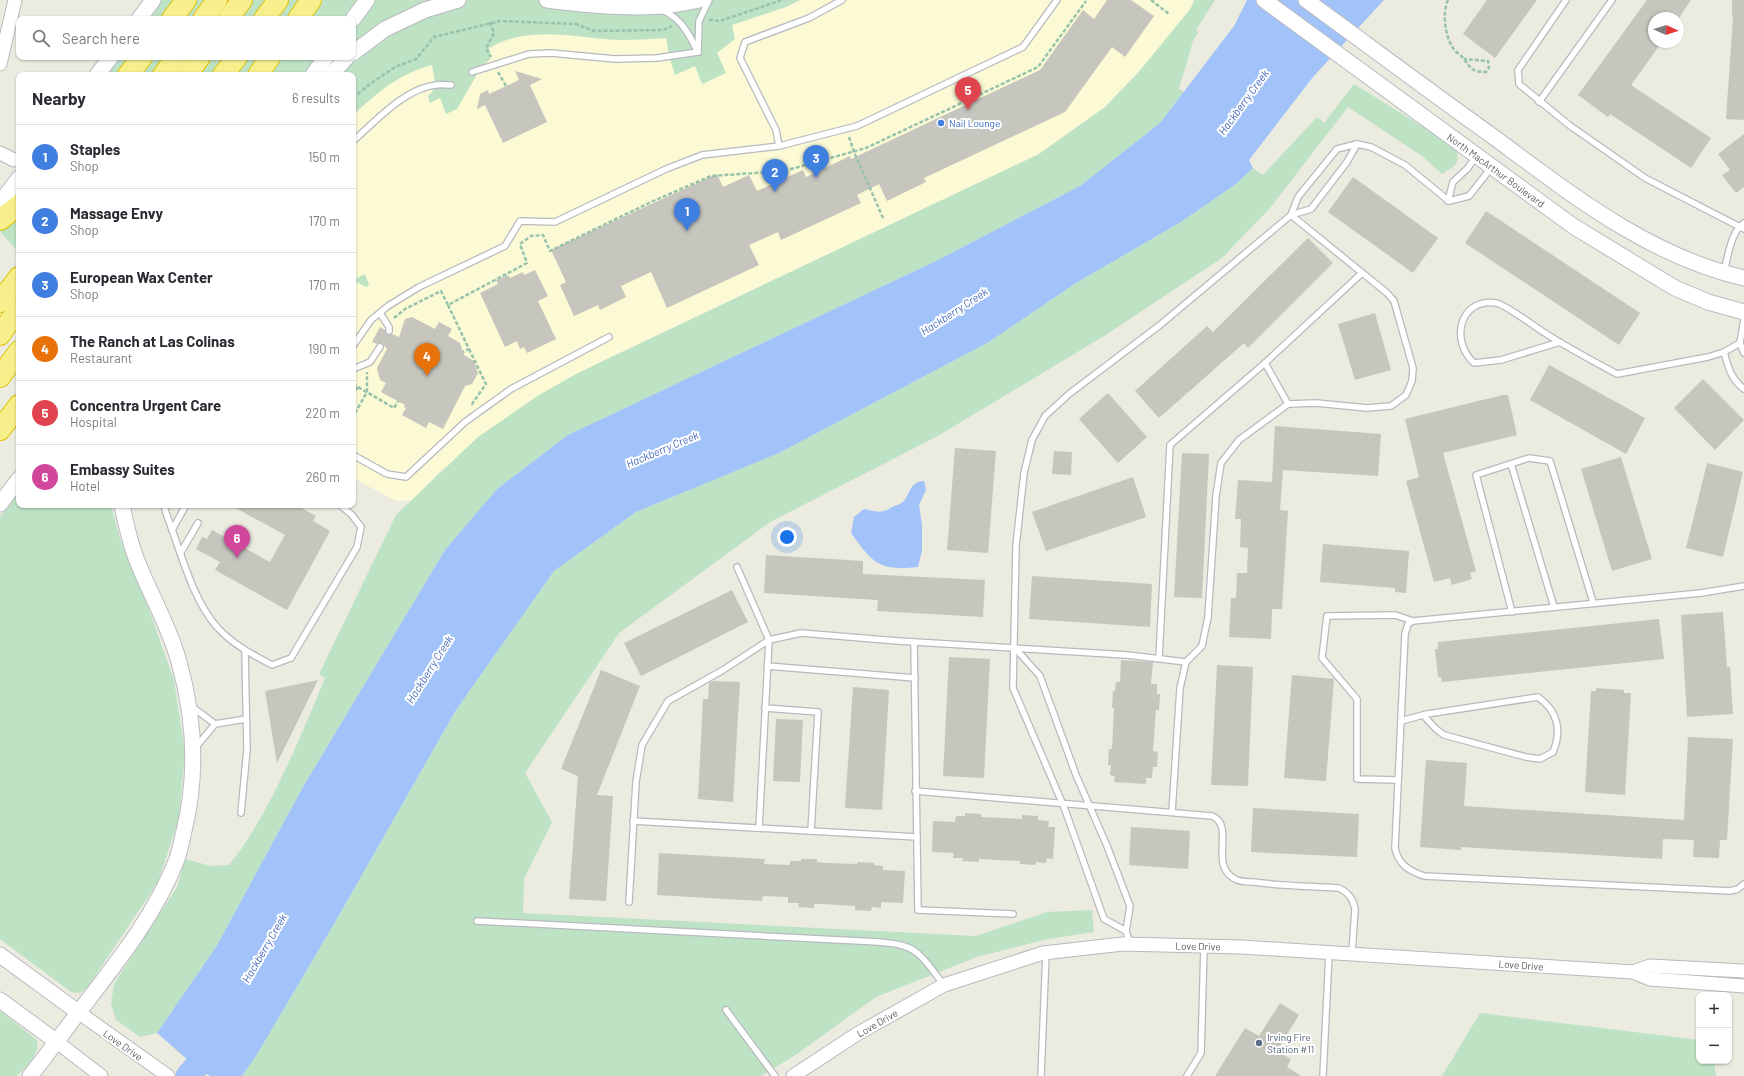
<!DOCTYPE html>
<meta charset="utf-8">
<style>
:root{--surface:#fff;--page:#f7f7f7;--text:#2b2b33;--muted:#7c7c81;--line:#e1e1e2;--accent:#df5f32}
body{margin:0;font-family:Barlow,sans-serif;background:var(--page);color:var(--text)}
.controls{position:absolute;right:12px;bottom:12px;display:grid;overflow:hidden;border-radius:8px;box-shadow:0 1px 3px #0004}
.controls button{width:36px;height:36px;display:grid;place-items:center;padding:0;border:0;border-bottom:1px solid var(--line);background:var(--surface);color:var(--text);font:20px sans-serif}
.compass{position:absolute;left:1648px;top:12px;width:36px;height:36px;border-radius:50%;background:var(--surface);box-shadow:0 1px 3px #0004;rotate:93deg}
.you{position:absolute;left:787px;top:537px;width:14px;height:14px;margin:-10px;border:3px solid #fff;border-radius:50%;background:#1a73e8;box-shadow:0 0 0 6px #1a73e833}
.badge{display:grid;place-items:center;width:26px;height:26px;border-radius:50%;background:var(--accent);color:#fff;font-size:13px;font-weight:700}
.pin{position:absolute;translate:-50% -33px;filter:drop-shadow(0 1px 2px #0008)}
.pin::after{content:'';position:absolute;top:21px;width:14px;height:12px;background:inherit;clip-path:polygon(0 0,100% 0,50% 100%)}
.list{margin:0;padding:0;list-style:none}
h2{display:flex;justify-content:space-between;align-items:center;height:52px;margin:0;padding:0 16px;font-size:17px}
h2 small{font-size:13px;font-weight:400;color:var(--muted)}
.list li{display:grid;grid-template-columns:26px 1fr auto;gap:12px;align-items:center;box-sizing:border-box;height:64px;padding:0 16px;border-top:1px solid var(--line)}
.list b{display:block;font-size:15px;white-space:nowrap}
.list p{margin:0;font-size:13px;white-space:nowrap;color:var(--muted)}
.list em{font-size:13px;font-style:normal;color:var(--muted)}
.icon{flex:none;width:22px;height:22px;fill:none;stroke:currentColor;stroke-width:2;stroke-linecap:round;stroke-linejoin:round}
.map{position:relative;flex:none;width:1744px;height:1076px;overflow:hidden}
.search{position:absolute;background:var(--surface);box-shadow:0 1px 3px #0004;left:16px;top:16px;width:340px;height:44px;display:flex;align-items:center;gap:10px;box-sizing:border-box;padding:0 14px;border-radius:8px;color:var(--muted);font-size:15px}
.panel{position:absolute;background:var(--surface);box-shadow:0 1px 3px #0004;left:16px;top:72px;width:340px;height:436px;border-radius:8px}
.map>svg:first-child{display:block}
.commercial{fill:#fbfad5}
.green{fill:#bde2c4}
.water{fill:#a2c3fa}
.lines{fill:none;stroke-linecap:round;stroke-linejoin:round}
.river{stroke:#a2c3fa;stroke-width:25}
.building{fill:#c6c5be}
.service-casing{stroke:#b8b9bf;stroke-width:8}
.tertiary-casing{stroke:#b8b9bf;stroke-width:15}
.secondary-casing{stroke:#b9bbc2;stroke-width:17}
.motorway-casing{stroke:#e0c40c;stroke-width:22}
.path{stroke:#97c2ab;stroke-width:2.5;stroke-dasharray:4 2;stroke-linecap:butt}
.service{stroke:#fff;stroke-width:5.5}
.tertiary{stroke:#fff;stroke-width:13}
.secondary{stroke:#fff;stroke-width:15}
.motorway{stroke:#f7ef8c;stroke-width:20}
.shop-dot{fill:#3f7fe0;stroke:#fff;stroke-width:1.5}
.service-dot{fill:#5c6f8a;stroke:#fff;stroke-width:1.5}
.labels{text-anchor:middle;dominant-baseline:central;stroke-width:4;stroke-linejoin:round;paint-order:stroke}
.shop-label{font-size:10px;fill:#366cbe;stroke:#fff;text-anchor:start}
.street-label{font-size:10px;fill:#595b61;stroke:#fff}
.service-label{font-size:10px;fill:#4e5e75;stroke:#fff;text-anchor:start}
.water-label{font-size:11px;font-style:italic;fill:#466abb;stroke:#fff}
</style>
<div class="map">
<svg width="1744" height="1076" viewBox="0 0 1744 1076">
<rect width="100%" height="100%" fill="#ebebe0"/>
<!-- commercial -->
<path class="commercial" d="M800,0H1194L1191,8L1154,55L1105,107L1039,154L598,363L440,471L413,500L396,501L353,478V115L387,85L415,70L489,48L502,40L525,35L732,25L786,7Z"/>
<!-- green -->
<g class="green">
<path d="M142,0H800L786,7L732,25L735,39L717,53L726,73L702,84L695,66L675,75L669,56L666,38C651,39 636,40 620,40C575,38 530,24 489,48L491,58L480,69L457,109L446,114L440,98L430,103L428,96C438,89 434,76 432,65C398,74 378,92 353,115V75H106L115,57H353V19H133Z"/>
<path d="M1194,0H1215L1196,30L1198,32L1193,41L1179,89L1184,92L1160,123L1080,186L936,261L568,435L497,489L445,550L303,787L216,947L157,1033L140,1037L116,1020L111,1004L114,984L177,887L185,859L211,866L229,865C247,843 261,818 274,793C293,755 309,717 325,678L319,674L396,515L478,437L539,395L578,373L1039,154L1105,107L1138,73L1191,8Z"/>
<path d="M1354,84L1433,133L1457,152C1460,165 1452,168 1442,174L1422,156L1348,107L1270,208L1222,258L1104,336L936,437L770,522L619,633L525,773L552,822L524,879L523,913L976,936L1047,912L1092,910L1094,932L1048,939L977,957L876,997L797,1054L761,1076H242L256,1056L334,924L456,710L554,571L636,512L779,453L989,342L1076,283L1181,222L1236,184L1253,168L1263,175L1317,117L1324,123Z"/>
<path d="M19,204V253L0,231Z"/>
<path d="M365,274L369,285L366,287L353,280V275L355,279Z"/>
<path d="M19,491V505H111L120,539L148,607L174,680L185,752L179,818L158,882L87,988L80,993L71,992L0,939V517Z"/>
<path d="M0,1011L37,1040C40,1055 27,1066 17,1076H0Z"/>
<path d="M1480,1013L1699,1040V1061H1714L1716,1076H1442Z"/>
</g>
<!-- water -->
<g class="water">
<path d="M1247,0H1384L1313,77L1249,160L1253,168L1236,184L1181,222L1076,283L989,342L779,453L636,512L554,571L456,710L334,924L256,1056L242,1076H210L196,1067L157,1033L216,947L303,787L445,550L497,489L568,435L936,261L1080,186L1160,123L1234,26Z"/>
<path d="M924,481L926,490L919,505L922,525V551L918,567C878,571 873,563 851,533L854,517L864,509C879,512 881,514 894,506C897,505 901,504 903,502C911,493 909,482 924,481Z"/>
</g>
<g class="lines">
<!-- river -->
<path class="river" d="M188,1076L196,1067L214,1036"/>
</g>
<!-- building -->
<g class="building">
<path d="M1107,0H1131L1154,16L1125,57L1112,47L1065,112L924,178L926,182L887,201L879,184L857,195L861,203L781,240L778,232L749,245L759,265L667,308L651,272L621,286L626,297L600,310L598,305L574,316L560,285L566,282L551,250L717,174L723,187L749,175L757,191L803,170L806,177L850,156L851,159L1040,70L1083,10L1094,19Z"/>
<path d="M1487,0H1537L1495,58L1463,34Z"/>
<path d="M1647,0H1691L1679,18H1654V42H1662L1631,85L1711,138L1691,168L1610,114L1608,117L1578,95Z"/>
<path d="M1732,0H1744V120L1726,119L1733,17H1732Z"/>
<path d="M515,71L542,79L530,85L547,122L503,143L485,105L477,109L480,94L488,90L489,94L519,80Z"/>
<path d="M1744,134V187L1736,193L1722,175L1730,170L1718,154Z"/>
<path d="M1353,177L1438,238L1413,273L1328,212Z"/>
<path d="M1486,211L1640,313L1619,345L1465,243Z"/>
<path d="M1308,238L1333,263L1248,348L1244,343L1159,418L1135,391L1207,326L1213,332Z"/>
<path d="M535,270L548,296L538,301L556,339L527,353L524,347L520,349L517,341L505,347L480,293L498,284L496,280L508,275L510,278L523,272L524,275Z"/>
<path d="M1375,313L1391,370L1355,380L1338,324Z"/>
<path d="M412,317L435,329L439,322L452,329L448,336L460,343L464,355L474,361L478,373L472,384L465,386L443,429L429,422L426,428L402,415L406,408L404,407L405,405L381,392L386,383L380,380L377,368L387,349L382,343L377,344L372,342L380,327L385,330L387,335L392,334L399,337L405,319Z"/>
<path d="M1549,365L1645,418L1626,454L1530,400Z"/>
<path d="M1703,379L1744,420L1715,450L1674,408Z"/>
<path d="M1108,393L1147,437L1118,463L1079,419Z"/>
<path d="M1503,395H1508L1517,435L1443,453L1476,571L1470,573L1472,579L1452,585L1450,578L1434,582L1406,481L1419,477L1405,419Z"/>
<path d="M1275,426L1381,434L1378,476L1283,470L1280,510L1288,511L1282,609H1272L1271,639L1229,637L1231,598H1236L1237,573H1247L1248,548L1240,547L1241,519H1235L1238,480L1272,482Z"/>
<path d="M955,448L996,451L988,553L947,550Z"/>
<path d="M1054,451L1072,452L1071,475L1052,474Z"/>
<path d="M1182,453L1209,454L1202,598L1174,597Z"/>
<path d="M1621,457L1652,559L1612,571L1581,469Z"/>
<path d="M1707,463L1743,472L1723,557L1686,548Z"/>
<path d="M1133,477L1146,517L1046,551L1032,512Z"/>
<path d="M230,505H296L316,516L313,521L330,531L287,610L215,570L220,562L196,549L202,537L207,539L212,530L270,562L285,535Z"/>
<path d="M1323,544L1409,551L1406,593L1395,592V588L1320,582Z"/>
<path d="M766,555L863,561V574L985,580L983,617L877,611L878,600L764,593Z"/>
<path d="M1032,576L1152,584L1150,627L1029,619Z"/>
<path d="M732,590L748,622L641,676L624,643Z"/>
<path d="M1723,612L1727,667H1730L1733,714L1687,717L1681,615Z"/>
<path d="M1659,619L1664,659L1442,682L1441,677H1438L1435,649H1438V642Z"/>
<path d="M949,657L990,659L984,778L943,776Z"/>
<path d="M1121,660L1153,662L1151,684H1157V694H1160L1159,710H1156L1153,751L1158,752L1157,767H1153L1152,778H1146V784L1114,782L1115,776L1110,775L1111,765H1108L1109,749H1112L1114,708H1112L1113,691H1115L1116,682H1120Z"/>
<path d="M1217,665L1253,667L1248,786L1211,785Z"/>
<path d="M601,670L640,686L597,795L613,796L606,901L569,899L578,776L561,769Z"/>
<path d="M1292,675L1334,679L1326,781L1284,778Z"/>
<path d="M318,680L277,763L265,691Z"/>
<path d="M713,681L740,682L733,802L698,799L703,699H708L709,683Z"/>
<path d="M853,687L889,690L882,810L845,808Z"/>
<path d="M1596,688L1624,690V693H1631L1625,795L1585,792L1591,691H1596Z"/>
<path d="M776,719L803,720L800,782L773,781Z"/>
<path d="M1688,737L1733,739L1727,840H1720L1719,858L1693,857L1694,840L1663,839L1662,859L1461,847V850L1420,847L1426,760L1467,763L1464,806L1684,820Z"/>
<path d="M1253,808L1359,814L1357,857L1251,852Z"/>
<path d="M965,813L981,814V817L1022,819V815L1038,816V820L1049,821L1048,827H1055L1053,859L1047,858L1046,863L1036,862L1035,865L1020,864V861L979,859V862L962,861L963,858H953L954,853L932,852L933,821L955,822L956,816H965Z"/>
<path d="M1131,827L1190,831L1188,869L1129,865Z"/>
<path d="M659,853L765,859L764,864L790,865V861H801V859H817V862L826,863L857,864V862L874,863V865L883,866V870L905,871L903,903L881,902V908L872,907L871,911L855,910V906L823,904H814V908L798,907L799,903H788V897L763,896L762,901L657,895Z"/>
<path d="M1280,1003L1299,1015L1277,1051L1291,1059L1287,1067L1301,1076H1215L1245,1028L1259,1036Z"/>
</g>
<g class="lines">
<defs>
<g id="service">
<path d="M1566,0L1518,70L1519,84L1569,125L1645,178L1744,229"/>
<path d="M662,10C681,18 689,34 698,52"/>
<path d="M698,52L699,21L709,0"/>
<path d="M472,72L529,54L551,53L615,59L657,58L698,52"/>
<path d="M1539,102L1612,0"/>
<path d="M353,141C375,122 405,88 436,85C441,84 446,85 451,85"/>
<path d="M779,146L776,130L740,58L745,42L809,18L842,0"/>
<path d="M1448,201L1453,182L1468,168L1476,156"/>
<path d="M1291,215L1298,197L1337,149L1357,144L1371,147L1405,165L1449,201L1469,196L1491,168"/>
<path d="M1724,271C1728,257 1731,231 1744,223"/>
<path d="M380,313L389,327V331"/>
<path d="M1744,319L1740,343L1744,353"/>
<path d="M1560,342L1501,360L1474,363C1450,341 1459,298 1496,303C1505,304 1535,327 1545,333C1568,348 1593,361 1617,374L1708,357L1724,352L1740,343"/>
<path d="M353,346L371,320L388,306L419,287L505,246L520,221L555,222L666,169L702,155L779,146L857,126L1023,47L1057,0"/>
<path d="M1724,352C1728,367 1731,379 1744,389"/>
<path d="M1265,363L1288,404"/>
<path d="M353,369L370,362L380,347"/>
<path d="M353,455L387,474L406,477L465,422L511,389L609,337"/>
<path d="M1511,464L1554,607"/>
<path d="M164,505L166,513C180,549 192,599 217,627C232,644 253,655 272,665L291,658L357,547L361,527L352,515L340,505"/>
<path d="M172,530L186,505"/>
<path d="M181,552L198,523"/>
<path d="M737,567L769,640L759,828"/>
<path d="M1744,586L1701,593L1413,621L1408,624L1405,634L1395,848C1398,864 1409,871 1424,876L1730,891L1738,889L1744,884"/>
<path d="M1512,612L1476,475L1529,458L1550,461L1593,602"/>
<path d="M914,642L918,910L1013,914"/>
<path d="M1015,648L1040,676L1076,775L1107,846L1130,906L1126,931L1130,944"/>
<path d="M1159,658L1170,445L1265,363L1362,273"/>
<path d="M767,666L915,678"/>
<path d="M191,706L215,724"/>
<path d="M765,708L818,712L811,831"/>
<path d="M1401,721L1427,714L1538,697C1558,711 1562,731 1553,752L1540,759L1526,757L1444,735L1436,729L1423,715"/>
<path d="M196,747L215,724L246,719"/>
<path d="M1398,780L1357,779V699L1322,658L1327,616L1395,615L1413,621"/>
<path d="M915,791L1212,816C1236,826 1208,865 1235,879C1240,882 1248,882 1253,882C1281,886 1310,886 1339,888C1349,893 1353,899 1355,909L1352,953"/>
<path d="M1172,812L1180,688L1186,662L1202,646L1208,617L1216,496L1221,463L1239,440L1288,404L1316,403L1367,408L1391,406L1406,395L1412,381L1413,368L1394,301L1387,293L1291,215"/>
<path d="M241,813L247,749L245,651"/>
<path d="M633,821L917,837"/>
<path d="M629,902L636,782L642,745L668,701L723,670L769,640L801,633L898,641L1127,655L1186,662"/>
<path d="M477,921L879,942C887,943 896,943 904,946C922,951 933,972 944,985"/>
<path d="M1126,931L1104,919L1064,807L1013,688L1016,546L1024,473L1032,440L1045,416L1069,394L1160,325L1291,215L1311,209L1347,162L1357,144"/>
<path d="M726,1010L775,1076"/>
<path d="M1041,1076L1046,953"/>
<path d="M1187,1076L1201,1053L1204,947"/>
<path d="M1323,1076L1329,953"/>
</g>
<g id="tertiary">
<path d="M0,64L15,0"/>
<path d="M0,153L14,160L19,159"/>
<path d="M1633,972L1650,966L1744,971"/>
<path d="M78,1012L168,1076"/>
<path d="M57,1042L101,1076"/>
<path d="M793,1076L857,1034L944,985L1043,953L1123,944L1242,947L1633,972L1650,979L1744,986"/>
</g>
<g id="secondary">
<path d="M547,0C585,5 624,9 662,6C675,5 687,2 699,0"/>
<path d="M1264,0L1573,226L1675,288L1708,302L1744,312"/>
<path d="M1306,0C1369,46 1432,93 1495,138C1572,195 1649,256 1744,278"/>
<path d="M139,19L153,0"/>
<path d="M353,19L367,0"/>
<path d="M353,53L385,29L425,10L458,0"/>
<path d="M97,75L111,57"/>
<path d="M313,75L326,57"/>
<path d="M331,75L347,57"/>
<path d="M0,203L19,178"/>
<path d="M0,504L19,479"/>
<path d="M0,955L78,1012"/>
<path d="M0,1000L57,1042"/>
<path d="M30,1076C47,1055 62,1034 78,1013C115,965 155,916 177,859C180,850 182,840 184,831C198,774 195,719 179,662C170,628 151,596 138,563C130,544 126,525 122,505"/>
</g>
<g id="motorway">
<path d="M172,19L186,0"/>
<path d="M203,19L217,0"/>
<path d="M228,19L242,0"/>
<path d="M264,19L278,0"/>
<path d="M298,19L311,0"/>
<path d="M128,75L142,57"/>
<path d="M163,75L176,57"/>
<path d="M187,75L200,57"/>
<path d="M223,75L237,57"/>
<path d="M258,75L270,57"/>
<path d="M0,220L19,205"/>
<path d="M0,302L19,277"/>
<path d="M0,335L19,308"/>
<path d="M0,377L19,351"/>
<path d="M0,430L19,405"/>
</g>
</defs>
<!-- service casing -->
<use href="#service" class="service-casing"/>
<!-- tertiary casing -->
<use href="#tertiary" class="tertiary-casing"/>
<!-- secondary casing -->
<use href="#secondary" class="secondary-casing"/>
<!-- motorway casing -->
<use href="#motorway" class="motorway-casing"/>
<!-- path -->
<g class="path">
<path d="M1151,0L1169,14"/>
<path d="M1448,0C1442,13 1445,36 1453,48C1455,52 1461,55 1464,59C1471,69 1473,72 1486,72L1489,68L1488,61L1464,59"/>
<path d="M709,20L720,21L782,0"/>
<path d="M490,22L494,33L486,48L491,57"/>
<path d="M498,72L506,86"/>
<path d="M353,98L370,84L395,67L416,59L434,37L500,21L576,24L594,31L663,30L672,26"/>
<path d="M849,137L854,152L884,220"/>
<path d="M448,305L469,349L463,352"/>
<path d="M394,318L405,309L441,291L448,305L527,263L520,244L531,236L543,235L550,251L651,202L711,176L784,171L866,148L1038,67L1086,1"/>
<path d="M469,349L486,384L472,404L470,403"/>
<path d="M353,384L394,408L398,401"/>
<path d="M353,395L358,387"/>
<path d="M355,413L367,392V372"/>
</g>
<!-- service -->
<use href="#service" class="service"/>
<!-- tertiary -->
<use href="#tertiary" class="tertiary"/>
<!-- secondary -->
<use href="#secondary" class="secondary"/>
<!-- motorway -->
<use href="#motorway" class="motorway"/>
</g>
<!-- markers -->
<circle class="shop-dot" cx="941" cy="123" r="4"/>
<circle class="service-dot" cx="1259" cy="1043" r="4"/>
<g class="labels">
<!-- shop labels -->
<g class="shop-label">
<text x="949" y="123">Nail Lounge</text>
</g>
<!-- street labels -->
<g class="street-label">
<text transform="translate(1496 170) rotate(36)">North MacArthur Boulevard</text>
<text transform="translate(1198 946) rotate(1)">Love Drive</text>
<text transform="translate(1521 965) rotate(4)">Love Drive</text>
<text transform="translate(877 1023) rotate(-30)">Love Drive</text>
<text transform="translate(123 1045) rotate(35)">Love Drive</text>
</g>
<!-- service labels -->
<g class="service-label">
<text x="1267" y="1037">Irving Fire<tspan x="1267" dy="12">Station #11</tspan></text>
</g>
<!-- water labels -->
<g class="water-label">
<text transform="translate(1243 102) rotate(-54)">Hackberry Creek</text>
<text transform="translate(954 311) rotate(-33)">Hackberry Creek</text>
<text transform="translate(662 449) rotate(-23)">Hackberry Creek</text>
<text transform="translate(429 669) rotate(-58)">Hackberry Creek</text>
<text transform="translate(264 948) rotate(-60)">Hackberry Creek</text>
</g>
</g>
</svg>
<div class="controls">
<button>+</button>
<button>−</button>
</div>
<svg class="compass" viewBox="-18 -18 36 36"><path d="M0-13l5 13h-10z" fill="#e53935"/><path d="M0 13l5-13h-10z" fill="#7c7c81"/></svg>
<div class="you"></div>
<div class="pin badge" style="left:687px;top:231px;background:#3f7fe0">1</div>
<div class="pin badge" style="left:775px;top:192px;background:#3f7fe0">2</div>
<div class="pin badge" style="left:816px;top:178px;background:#3f7fe0">3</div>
<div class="pin badge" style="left:427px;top:376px;background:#e8710a">4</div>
<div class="pin badge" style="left:968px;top:110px;background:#e0444e">5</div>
<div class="pin badge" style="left:237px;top:558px;background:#d1479c">6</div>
<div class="search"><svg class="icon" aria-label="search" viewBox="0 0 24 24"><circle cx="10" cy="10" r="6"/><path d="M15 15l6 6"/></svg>Search here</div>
<section class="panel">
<h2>Nearby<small>6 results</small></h2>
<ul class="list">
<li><span class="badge" style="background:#3f7fe0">1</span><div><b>Staples</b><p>Shop</p></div><em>150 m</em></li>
<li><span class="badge" style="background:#3f7fe0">2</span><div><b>Massage Envy</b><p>Shop</p></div><em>170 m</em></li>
<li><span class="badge" style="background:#3f7fe0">3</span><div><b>European Wax Center</b><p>Shop</p></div><em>170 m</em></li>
<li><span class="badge" style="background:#e8710a">4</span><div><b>The Ranch at Las Colinas</b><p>Restaurant</p></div><em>190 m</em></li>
<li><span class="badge" style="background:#e0444e">5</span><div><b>Concentra Urgent Care</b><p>Hospital</p></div><em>220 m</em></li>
<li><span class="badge" style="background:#d1479c">6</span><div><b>Embassy Suites</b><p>Hotel</p></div><em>260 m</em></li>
</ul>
</section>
</div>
